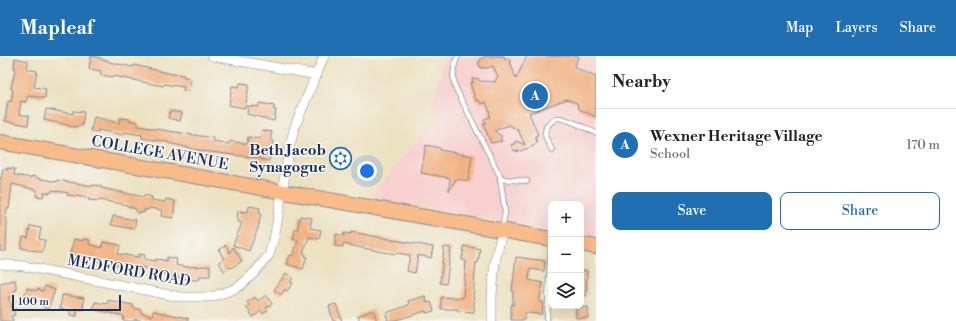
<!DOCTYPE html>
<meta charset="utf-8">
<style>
:root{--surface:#fff;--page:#f6f6f6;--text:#202124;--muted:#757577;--line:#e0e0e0;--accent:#1f6fb2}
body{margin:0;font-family:"Libre Bodoni",serif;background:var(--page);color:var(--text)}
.controls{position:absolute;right:12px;bottom:12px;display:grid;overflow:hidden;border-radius:8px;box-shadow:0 4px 16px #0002}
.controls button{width:36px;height:36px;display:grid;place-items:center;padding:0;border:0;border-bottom:1px solid var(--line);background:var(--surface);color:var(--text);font:20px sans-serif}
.scale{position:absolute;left:12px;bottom:10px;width:109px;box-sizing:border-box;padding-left:4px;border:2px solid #1b2f5e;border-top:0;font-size:11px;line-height:14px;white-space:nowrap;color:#1b2f5e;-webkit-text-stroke:3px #f6f6f2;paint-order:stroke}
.you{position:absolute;left:367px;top:115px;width:14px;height:14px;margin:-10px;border:3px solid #fff;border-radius:50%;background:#1a73e8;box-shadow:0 0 0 6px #1a73e833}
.badge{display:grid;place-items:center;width:26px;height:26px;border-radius:50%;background:var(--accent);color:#fff;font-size:13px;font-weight:700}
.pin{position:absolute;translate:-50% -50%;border:2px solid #fff;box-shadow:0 1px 4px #0006}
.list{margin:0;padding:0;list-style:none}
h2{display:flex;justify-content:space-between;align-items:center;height:52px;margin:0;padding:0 16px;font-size:17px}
h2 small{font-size:13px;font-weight:400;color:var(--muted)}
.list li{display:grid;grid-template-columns:26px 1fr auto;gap:12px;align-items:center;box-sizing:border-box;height:72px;padding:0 16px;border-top:1px solid var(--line)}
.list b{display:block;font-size:15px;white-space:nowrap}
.list p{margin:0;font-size:13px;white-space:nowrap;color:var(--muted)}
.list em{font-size:13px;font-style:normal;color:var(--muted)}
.actions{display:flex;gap:8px;padding:12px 16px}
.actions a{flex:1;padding:9px 0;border:1px solid var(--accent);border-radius:8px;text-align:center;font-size:14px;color:var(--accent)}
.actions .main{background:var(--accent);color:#fff}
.icon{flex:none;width:22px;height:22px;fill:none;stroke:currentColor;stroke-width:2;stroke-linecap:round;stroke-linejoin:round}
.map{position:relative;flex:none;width:596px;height:265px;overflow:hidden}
header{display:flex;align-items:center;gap:24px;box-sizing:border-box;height:56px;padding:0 20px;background:var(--accent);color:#fff}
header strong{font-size:19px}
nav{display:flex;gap:22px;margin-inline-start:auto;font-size:14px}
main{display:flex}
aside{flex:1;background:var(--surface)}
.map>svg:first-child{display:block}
.built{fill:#f7d0cf}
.building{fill:#f2b384}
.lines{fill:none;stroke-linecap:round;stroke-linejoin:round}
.service-casing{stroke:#848890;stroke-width:6}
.minor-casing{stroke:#848890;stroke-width:10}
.primary-casing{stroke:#848890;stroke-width:16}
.service{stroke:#fff;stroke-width:4.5}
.minor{stroke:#fff;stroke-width:9}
.primary{stroke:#fabb8b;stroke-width:14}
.labels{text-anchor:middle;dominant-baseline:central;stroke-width:3;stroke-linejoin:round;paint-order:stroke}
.poi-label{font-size:15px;font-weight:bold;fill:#1b2f5e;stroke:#f6f6f2;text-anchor:end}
.street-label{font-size:15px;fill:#1b2f5e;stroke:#f6f6f2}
</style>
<header>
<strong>Mapleaf</strong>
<nav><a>Map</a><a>Layers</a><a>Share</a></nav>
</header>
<main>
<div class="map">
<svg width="596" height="265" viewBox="0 0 596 265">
<rect width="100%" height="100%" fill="#f6f6f2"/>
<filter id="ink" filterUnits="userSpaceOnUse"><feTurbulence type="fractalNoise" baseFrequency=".025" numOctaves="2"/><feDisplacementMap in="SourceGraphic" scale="8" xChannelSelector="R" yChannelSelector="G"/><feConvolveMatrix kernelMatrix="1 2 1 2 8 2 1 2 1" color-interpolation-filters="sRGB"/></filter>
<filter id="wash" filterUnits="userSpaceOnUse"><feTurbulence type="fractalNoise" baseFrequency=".012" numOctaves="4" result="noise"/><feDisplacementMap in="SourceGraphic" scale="16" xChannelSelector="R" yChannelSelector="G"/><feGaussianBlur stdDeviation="0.9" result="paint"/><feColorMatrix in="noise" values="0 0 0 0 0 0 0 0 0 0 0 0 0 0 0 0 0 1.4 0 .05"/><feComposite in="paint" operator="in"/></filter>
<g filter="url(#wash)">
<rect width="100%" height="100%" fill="#ece1c1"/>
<!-- built -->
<path class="built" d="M444,0H596V182L581,179V148H551V174L370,142L440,56L431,53Z"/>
<g id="blocks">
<!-- building -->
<g class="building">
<path d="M91,0L101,2L102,4H108L109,6L118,8L133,11L134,9L172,18L184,19V21L191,23L189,35H183L184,31L164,28L163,30L113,20V21L100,19L101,15L89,13Z"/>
<path d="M487,0H504L505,4L509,2L516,23L527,0H579L574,11L596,21V61L579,53L577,47L567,43L529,57L538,79L535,80L537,87L534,88V90L517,96V94L514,95L511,89L514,88L516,85L525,89L518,74L509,69L494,75L502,80L500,82L502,85L491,87L483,68L486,67L484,63L490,61L489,57H490L486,46L481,48L479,44L476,45L470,27H473L472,23L478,22L479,25L495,26L498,20L493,10L488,12H481L478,6L481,5L480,3Z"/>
<path d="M15,2L28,5L27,13L37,15L34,31L46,33L45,42L29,40L27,41L26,46L21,45L19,58L29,60L28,69L5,65L8,45L11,46L13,34L11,32L16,12H14Z"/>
<path d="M240,27L249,28L245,52L229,49L232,30L239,31Z"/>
<path d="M259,47L274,50V54H276L274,65L247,58L248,50L259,51Z"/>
<path d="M46,53L73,58V55L84,56L82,70L78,69L77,71L68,70V69L44,64Z"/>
<path d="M170,55L182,57L180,65L168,62Z"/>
<path d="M94,61L119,67L120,62L130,63V65L138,66V70L213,82V85L229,88L230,85L247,88L248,81L260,83L262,74L272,76L270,84L274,85L269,105L259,103V102L203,95L168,87V86L142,82V79L124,76V79L98,74V76L91,75Z"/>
<path d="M426,89L440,92V94L472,100L468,125L456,123L449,135L450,122L421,117Z"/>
<path d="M7,112L15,113L14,119L31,122L32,120L37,121V122L57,126V124L93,130V129L101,130V132L144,141L145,139L152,141L151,144L165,146L166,143L175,145L173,162L161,160L162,154L149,152L148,154L144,153L145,156L137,157L136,153L127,150V149L100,144L99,145L88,144L89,142L67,139L68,137L52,134L51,137L44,136L43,141L36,140L37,134L12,128L9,153L7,152L5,164H7L6,195H0V122L1,123L3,113L8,114Z"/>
<path d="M249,150L260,152L259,157L261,158L258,172L249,195L233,189L242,167L238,166L239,163H237L238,155L248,156Z"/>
<path d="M113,160L136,164L134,173L111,169Z"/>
<path d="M300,160L312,162L310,172L321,174L319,183L309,181L303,197L306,198L305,201H307L303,213L287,208L290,199L293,200L298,184L293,183L295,173L297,174Z"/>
<path d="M30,170L41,172L39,183L45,184L42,196L21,192L23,181L28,182Z"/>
<path d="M351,176L433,191L431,202L418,199L415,217L407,215L410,199L397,197V198L383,196L343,188V191L335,190L336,178L344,180V177L351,178Z"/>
<path d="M74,183L83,185V183L90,184L89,188L102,192L103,186L120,189L118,198L139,201V198L145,199L144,203L156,205V203L167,205V201L177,203L176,209L186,211L210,210V220H200L199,224H192L156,216L154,214L140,211L139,214L88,203L87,206L69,201Z"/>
<path d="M226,189L230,197L233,191L242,205L231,212L230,211L224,215L219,206L224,203L219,194Z"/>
<path d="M464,190L480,193L478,207L476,206L473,242H474V256L458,255V253H441V241L463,242L466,205L462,204Z"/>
<path d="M444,191L451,192L446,228L440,227Z"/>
<path d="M516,201L545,205L544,215L530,213L529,224L543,227L539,246H543L542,258L525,257L524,264H511V249H513V235H512Z"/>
<path d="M581,214L587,215L586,240H581Z"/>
<path d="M286,217L293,222L290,226L293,227L287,235L285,233L281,239L274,234Z"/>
<path d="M15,224L17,234L10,236L11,241H8L15,259L11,260L13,265H0V227Z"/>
<path d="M45,230L55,234L48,253L43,251L44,247L24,240L27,232L36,235L37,233L43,235Z"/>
<path d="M62,239L84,242L83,254L77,253V260L70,259V254L60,253Z"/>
<path d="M266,239L272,248L266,252L268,254L263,258L261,255L253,261L246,251L249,249L247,246L255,241L258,245Z"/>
<path d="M425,240L427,247L431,246L434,255L426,257V255L396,264L388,265L386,257L409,249L408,245Z"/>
<path d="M108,244L133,249V252L141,254V257L152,260L153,255L188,262V265H145L135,263V265H123L124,260L93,253L95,246L107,248Z"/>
<path d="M336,248L342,265H333L329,250Z"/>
<path d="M588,251V262H576V252Z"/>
<path d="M373,254L377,265H360L358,260Z"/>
</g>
</g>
</g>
<g filter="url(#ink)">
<use href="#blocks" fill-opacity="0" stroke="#848890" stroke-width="1"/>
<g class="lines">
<defs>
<g id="service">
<path d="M458,0C453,10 452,20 455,31L500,120L505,156L502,173"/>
<path d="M552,94C548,86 542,79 547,70C550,67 553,63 557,62C566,61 587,73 596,77"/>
<path d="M500,123L527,125"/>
<path d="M547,265L551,185"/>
</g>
<g id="minor">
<path d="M212,0L317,19"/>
<path d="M0,208L24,210L180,241H211L229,235L240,230L255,216L269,199L275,178L290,89L295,70L324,0"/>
<path d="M492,265V240L495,206L502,175"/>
</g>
<g id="primary">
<path d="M0,86L551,183"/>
<path d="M581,188L596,191"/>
</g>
</defs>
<!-- service casing -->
<use href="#service" class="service-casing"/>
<!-- minor casing -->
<use href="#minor" class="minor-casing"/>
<!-- primary casing -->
<use href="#primary" class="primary-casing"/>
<!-- service -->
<use href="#service" class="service"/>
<!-- minor -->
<use href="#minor" class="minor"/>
<!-- primary -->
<use href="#primary" class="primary"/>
</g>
</g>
<!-- icons -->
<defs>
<symbol id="synagogue-ring" viewBox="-11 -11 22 22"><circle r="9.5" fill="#f6f6f2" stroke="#1f6fb2" stroke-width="1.5"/><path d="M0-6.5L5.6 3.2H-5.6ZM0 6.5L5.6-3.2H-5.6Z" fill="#1f6fb2"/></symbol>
</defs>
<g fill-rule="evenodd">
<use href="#synagogue-ring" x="328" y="90" width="25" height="25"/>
</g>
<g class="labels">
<!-- poi labels -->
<g class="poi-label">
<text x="326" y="94">Beth Jacob<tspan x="326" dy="17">Synagogue</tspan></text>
</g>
<!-- street labels -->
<g class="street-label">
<text transform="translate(160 97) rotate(10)">COLLEGE AVENUE</text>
<text transform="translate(129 215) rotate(10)">MEDFORD ROAD</text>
</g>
</g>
</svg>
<div class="controls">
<button>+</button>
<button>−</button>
<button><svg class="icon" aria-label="layers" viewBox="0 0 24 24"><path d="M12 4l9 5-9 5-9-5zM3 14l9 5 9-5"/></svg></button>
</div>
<div class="scale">100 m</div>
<div class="you"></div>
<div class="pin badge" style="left:535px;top:40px">A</div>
</div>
<aside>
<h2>Nearby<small></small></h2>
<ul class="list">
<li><span class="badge">A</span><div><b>Wexner Heritage Village</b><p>School</p></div><em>170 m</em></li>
</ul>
<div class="actions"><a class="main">Save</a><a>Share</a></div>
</aside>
</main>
